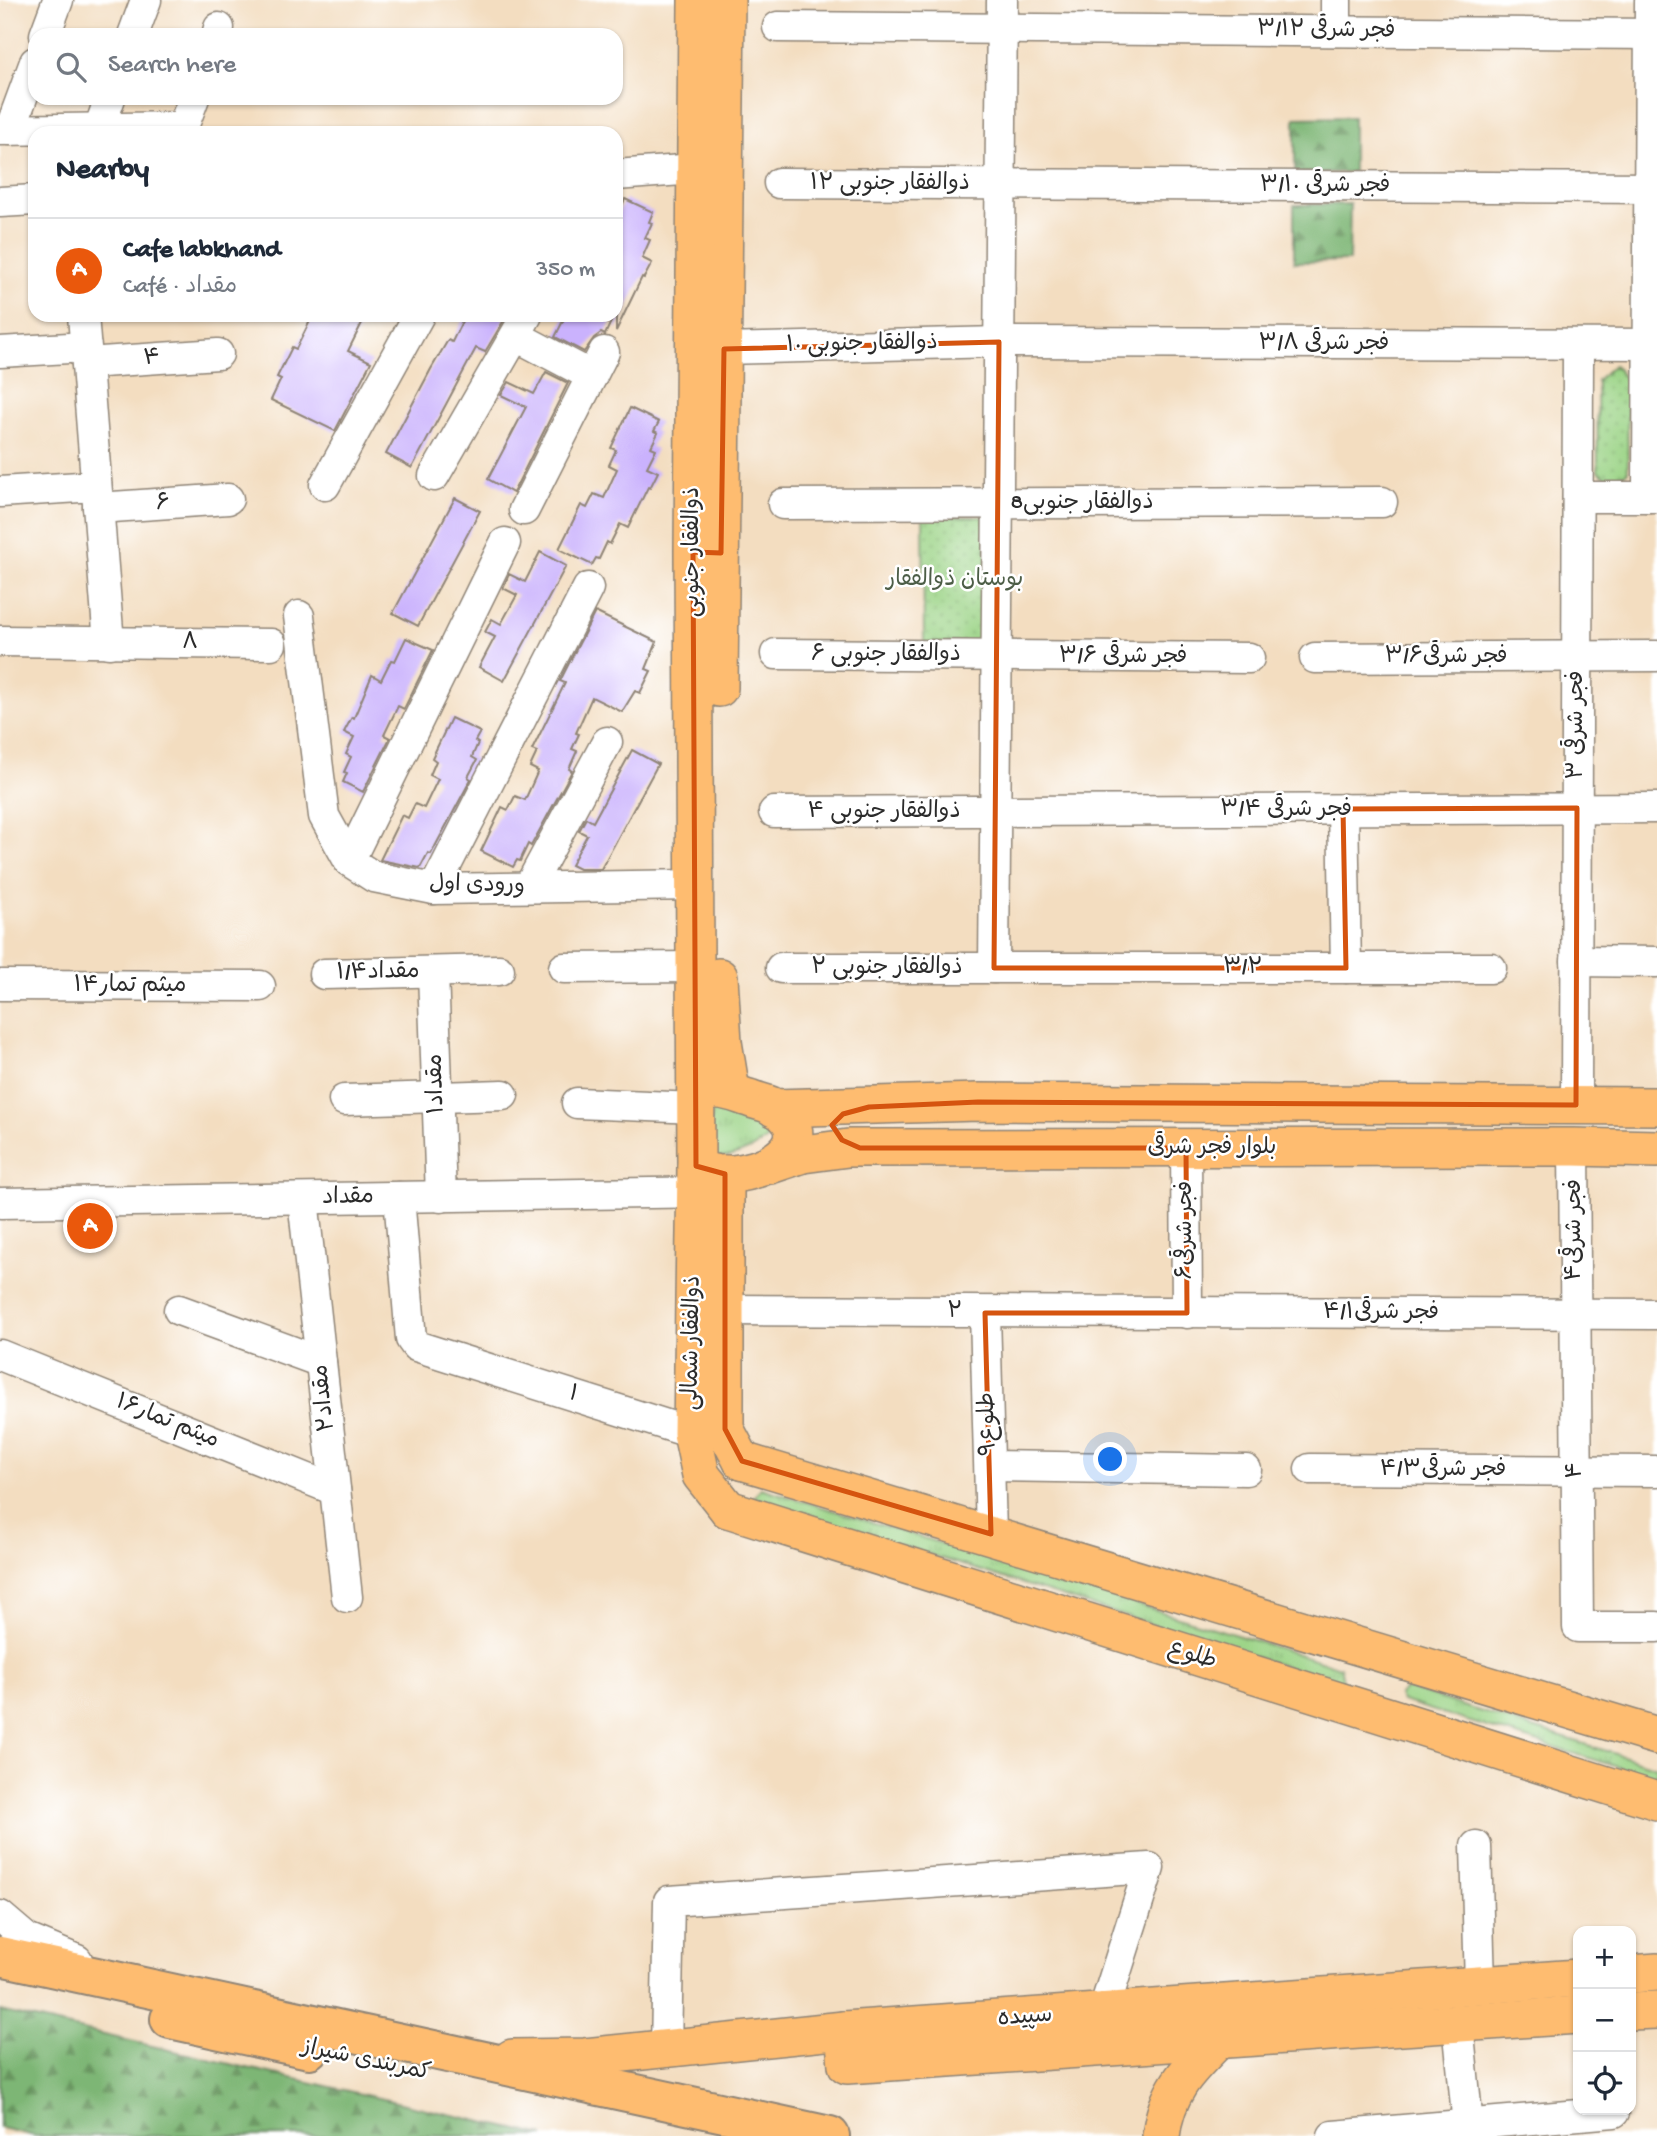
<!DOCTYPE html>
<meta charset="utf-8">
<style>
:root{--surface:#fff;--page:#f2f2f3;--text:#1f2937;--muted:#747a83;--line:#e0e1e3;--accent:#ea580c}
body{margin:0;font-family:"Gochi Hand","Playpen Sans Arabic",sans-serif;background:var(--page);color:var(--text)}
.controls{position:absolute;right:21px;bottom:21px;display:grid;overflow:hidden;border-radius:14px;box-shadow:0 2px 5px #0004}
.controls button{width:63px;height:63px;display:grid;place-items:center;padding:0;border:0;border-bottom:2px solid var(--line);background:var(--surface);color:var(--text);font:35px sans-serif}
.you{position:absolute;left:1111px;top:1460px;width:24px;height:24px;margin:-18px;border:5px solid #fff;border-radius:50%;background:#1a73e8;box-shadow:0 0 0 10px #1a73e833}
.badge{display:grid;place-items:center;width:46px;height:46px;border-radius:50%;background:var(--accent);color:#fff;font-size:23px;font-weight:700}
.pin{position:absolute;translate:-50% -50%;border:4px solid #fff;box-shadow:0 2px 7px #0006}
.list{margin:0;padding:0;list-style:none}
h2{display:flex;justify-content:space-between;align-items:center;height:91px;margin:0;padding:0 28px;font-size:30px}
h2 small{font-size:23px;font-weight:400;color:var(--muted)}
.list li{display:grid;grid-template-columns:46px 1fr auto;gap:21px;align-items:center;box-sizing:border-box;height:105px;padding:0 28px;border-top:2px solid var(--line)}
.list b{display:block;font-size:26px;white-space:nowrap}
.list p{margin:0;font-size:23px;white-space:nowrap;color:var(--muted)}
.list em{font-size:23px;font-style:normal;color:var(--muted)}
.icon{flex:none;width:38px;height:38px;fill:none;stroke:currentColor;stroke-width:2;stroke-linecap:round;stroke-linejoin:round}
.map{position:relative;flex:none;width:1657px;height:2136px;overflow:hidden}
.search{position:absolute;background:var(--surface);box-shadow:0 2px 5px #0004;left:28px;top:28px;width:595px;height:77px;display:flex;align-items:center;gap:18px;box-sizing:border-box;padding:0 24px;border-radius:21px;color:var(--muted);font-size:26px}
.panel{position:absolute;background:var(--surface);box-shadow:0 2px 5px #0004;left:28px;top:126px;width:595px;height:196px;border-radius:21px}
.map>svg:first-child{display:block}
.grass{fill:url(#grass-tufts);stroke:#648059;stroke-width:2}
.forest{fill:url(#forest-firs);stroke:#547050;stroke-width:2}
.park{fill:url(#park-dots);stroke:#648059;stroke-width:2}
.building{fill:#cab2fd}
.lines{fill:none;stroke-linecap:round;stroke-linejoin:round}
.minor-casing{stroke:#8f8476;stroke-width:33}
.major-casing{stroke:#8f8476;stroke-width:40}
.highway-casing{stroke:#8f8476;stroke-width:42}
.minor{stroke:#fff;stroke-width:30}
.major{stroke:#febc70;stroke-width:37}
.highway{stroke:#febc70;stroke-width:38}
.marked{fill:none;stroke:#d5540f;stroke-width:5;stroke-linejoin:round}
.labels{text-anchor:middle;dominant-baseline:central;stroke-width:5;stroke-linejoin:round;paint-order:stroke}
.street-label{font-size:23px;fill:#2b2b2b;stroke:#fff}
.park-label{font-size:23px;fill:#4d5e47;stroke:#fff}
</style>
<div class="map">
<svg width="1657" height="2136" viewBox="0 0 1657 2136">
<defs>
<pattern id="grass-tufts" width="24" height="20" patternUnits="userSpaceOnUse" patternTransform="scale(1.75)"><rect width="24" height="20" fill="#9cd487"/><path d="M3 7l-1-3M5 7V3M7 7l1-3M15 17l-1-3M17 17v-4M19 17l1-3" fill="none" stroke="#87b675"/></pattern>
<pattern id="forest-firs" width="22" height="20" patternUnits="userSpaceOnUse" patternTransform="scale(1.75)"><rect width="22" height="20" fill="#7db674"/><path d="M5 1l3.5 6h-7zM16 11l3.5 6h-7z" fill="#67945f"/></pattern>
<pattern id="park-dots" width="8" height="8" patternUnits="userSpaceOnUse" patternTransform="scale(1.75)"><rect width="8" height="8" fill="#9cd487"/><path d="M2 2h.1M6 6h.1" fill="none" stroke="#87b675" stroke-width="1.8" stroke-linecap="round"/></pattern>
</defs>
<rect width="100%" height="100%" fill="#fff"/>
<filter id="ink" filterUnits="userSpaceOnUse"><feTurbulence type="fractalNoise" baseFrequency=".0143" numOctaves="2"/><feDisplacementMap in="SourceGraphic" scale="14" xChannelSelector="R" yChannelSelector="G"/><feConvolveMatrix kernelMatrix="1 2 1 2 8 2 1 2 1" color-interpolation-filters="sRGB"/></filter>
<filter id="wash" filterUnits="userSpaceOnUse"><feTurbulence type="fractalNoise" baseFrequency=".00686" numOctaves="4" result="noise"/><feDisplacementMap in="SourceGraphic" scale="28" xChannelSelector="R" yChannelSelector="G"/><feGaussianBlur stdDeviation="1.57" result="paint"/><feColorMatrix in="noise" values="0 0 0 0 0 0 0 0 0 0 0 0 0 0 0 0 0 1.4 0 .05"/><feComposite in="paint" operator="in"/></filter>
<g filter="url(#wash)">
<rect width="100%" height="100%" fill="#f3ddc0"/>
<!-- grass -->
<g class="grass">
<path d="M714,1102L760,1120L768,1130L766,1140C747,1153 728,1160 704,1158Z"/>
<path d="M761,1488L1340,1667L1344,1685L753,1499Z"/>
<path d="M1406,1688L1657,1767V1779L1402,1701L1399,1695Z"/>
</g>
<!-- forest -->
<g class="forest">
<path d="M1353,117V172L1295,173V118Z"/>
<path d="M1350,204L1349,261L1294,262V205Z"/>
<path d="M0,2011L544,2136H35L0,2128Z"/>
</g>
<!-- park -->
<g class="park">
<path d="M1614,365L1627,381L1628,471L1614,483L1598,471L1597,380Z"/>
<path d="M923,516L987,517L985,643H924Z"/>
</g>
<g id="blocks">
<!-- building -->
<g class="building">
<path d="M625,199L653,212L649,222L652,223L645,238L650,240L642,258L652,263L644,278L642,277L616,331V217Z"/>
<path d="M313,315H366L348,351L371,362L335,431L271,400L281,379L277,377L292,347L296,349Z"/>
<path d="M465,315H507L485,352L476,348L412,468L386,454L431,369L448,340L452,342Z"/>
<path d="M566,315H614L605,335L601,333L594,338L584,352L555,337Z"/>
<path d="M546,372L568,383L513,493L488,479L526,407L501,395L509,382L534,394Z"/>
<path d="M630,408L659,422L654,431L658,433L651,447L656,449L647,467L658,472L650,488L648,487L628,528L620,524L610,544L607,542L599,559L596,558L592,565L559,549L581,505L587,508L594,494L604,498L617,469L609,465L616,450L611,448Z"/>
<path d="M455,498L480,511L418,626L393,613Z"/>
<path d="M540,552L566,566L504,681L479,667L495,637L485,632L492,619L501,624L517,595L503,588L509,574L525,582Z"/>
<path d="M595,612L657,642L646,669L651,671L640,693L635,691L622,712L592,697L576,733L579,734L572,749L577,751L569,769L572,771L531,846L528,844L520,861L517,860L513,867L481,851L502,807L508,810L515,796L525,800L538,771L530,767L537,752L532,750L565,683L560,681Z"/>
<path d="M406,638L433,650L404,709L398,706L384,735L390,738L363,792L343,782L347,773L344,772L351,757L346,754L354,737L344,732L352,717L354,718L372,675L381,680L391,660L395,661Z"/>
<path d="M451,718L480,732L475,741L478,743L472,757L477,760L468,777L471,779L431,854L428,853L420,868L380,860L402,815L408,818L415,804L424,808L438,779L430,775L436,761L432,758Z"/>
<path d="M632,750L658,764L601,869H579L571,865L587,835L579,831L586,818L593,822Z"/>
</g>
</g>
</g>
<g filter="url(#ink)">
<use href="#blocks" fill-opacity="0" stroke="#8f8476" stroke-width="2"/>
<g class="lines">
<defs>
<g id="minor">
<path d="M778,27L1657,34"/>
<path d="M1336,31V0"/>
<path d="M45,35L58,0"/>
<path d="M133,35L146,0"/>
<path d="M217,35L219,28"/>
<path d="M99,129L110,98"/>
<path d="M0,130L183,127L194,98"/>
<path d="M10,130L35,62"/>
<path d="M616,175L695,169"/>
<path d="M779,183L1657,188"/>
<path d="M0,202L35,200"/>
<path d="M83,315L109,643"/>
<path d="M516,336L592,376"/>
<path d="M724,349L999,342L1657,344"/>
<path d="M0,352L86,347"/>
<path d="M87,363L218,354"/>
<path d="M434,476L527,315"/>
<path d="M325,485L419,315"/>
<path d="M0,492L96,486"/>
<path d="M1578,497H1657"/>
<path d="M1648,497L1650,0"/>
<path d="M783,504L1382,502"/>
<path d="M98,508L228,499"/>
<path d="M524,510L604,352"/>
<path d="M299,616L324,816L349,861L374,877L434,889L696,885"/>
<path d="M0,641L271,644"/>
<path d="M776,654L1249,658"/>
<path d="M1315,658L1657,656"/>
<path d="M1343,809L1346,968"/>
<path d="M774,812L1657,808"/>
<path d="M349,861L505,543"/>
<path d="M529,887L607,742"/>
<path d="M434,889L588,588"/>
<path d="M1576,961L1657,962"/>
<path d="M564,968L696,967"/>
<path d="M781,968H1491"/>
<path d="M994,968L1002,0"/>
<path d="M433,972L441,1197"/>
<path d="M324,974L499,970"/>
<path d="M0,985L260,986"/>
<path d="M344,1100L503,1095"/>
<path d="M577,1103L696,1108"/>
<path d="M1576,1105L1578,345"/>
<path d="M1574,1147L1578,1627H1657"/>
<path d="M1186,1148L1187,1313"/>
<path d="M399,1197L411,1339L416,1346L692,1433L711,1431"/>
<path d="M303,1199L347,1597"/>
<path d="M0,1203L717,1192"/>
<path d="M179,1310L321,1362"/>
<path d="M724,1310L1657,1314"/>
<path d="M985,1313L991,1534"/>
<path d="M0,1355L335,1490"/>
<path d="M990,1466L1246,1470"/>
<path d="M1310,1469L1657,1471"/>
<path d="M1476,1846L1480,1985"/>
<path d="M0,1916L27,1939L77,1960"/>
<path d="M1458,2024L1469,2136"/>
<path d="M666,2049L669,1901L1149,1868L1103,2013"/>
<path d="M1333,2136L1614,2112"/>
</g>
<g id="major">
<path d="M719,688L726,0"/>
<path d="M719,977L723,1042L731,1091"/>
<path d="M696,1104C698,1101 699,1097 702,1095C715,1084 735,1094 749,1098C756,1101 763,1102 770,1105C814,1128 790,1160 753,1170C733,1176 714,1177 696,1166L693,552L697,0"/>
<path d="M774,1108L978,1102L1657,1106"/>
<path d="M770,1165L803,1154L848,1148L1574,1147L1657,1149"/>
<path d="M696,1166L692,1433L701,1475L728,1509"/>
<path d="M725,1174V1429L742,1461"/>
<path d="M742,1461L1657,1736"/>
<path d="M728,1509L1657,1801"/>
<path d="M1631,1974L1657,1972"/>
<path d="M1631,2011L1657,2010"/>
<path d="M844,2030L847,2065L1578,2015"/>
<path d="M512,2058L585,2057L844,2030L1578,1978"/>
<path d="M1161,2136C1166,2091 1188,2070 1218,2040"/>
</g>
<g id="highway">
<path d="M0,1956L830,2136"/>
<path d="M170,2019L309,2049"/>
</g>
</defs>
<!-- minor casing -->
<use href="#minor" class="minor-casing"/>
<!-- major casing -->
<use href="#major" class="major-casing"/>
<!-- highway casing -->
<use href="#highway" class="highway-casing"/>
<!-- minor -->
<use href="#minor" class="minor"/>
<!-- major -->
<use href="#major" class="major"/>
<!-- highway -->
<use href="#highway" class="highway"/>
</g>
</g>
<!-- marked area -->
<path class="marked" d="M999,342L994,968H1346L1343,809L1577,808L1576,1105L978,1102L869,1107L843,1114L832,1125L842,1140L860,1148H1186L1187,1313H985L991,1534L742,1461L725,1429V1174L696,1166L693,552L721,553L724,349Z"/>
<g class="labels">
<!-- street labels -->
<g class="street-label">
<text transform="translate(1326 31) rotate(1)">۳/۱۲ فجر شرقی</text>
<text x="890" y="184">۱۲ ذوالفقار جنوبی</text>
<text x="1325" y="186">۳/۱۰ فجر شرقی</text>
<text x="1324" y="344">۳/۸ فجر شرقی</text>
<text transform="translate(862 345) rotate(-1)">۱۰ ذوالفقار جنوبی</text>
<text transform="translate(152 359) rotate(-4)">۴</text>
<text x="1082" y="503">8ذوالفقار جنوبی</text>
<text transform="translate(163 504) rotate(-4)">۶</text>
<text transform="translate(693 552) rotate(-90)">ذوالفقار جنوبی</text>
<text x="190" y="643">۸</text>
<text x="886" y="655">۶ ذوالفقار جنوبی</text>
<text x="1123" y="657">۳/۶ فجر شرقی</text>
<text x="1446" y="657">فجر شرقی۳/۶</text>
<text transform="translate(1577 725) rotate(-90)">۳ فجر شرقی</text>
<text x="1286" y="810">۳/۴ فجر شرقی</text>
<text x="884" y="812">۴ ذوالفقار جنوبی</text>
<text transform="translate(477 886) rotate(1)">ورودی اول</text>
<text x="887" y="968">۲ ذوالفقار جنوبی</text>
<text x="1243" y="968">۳/۲</text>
<text transform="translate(378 973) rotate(-1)">مقداد۱/۴</text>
<text x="130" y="986">میثم تمار۱۴</text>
<text transform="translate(437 1084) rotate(-92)">مقداد۱</text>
<text x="1212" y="1148">بلوار فجر شرقی</text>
<text transform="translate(348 1198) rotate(-1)">مقداد</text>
<text transform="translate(1186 1230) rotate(-90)">فجر شرقی۶</text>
<text transform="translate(1575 1230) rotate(-90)">فجر شرقی۴</text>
<text x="955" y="1312">۲</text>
<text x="1381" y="1313">فجر شرقی۴/۱</text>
<text transform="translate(693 1343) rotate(-89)">ذوالفقار شمالی</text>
<text transform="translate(573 1395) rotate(18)">۱</text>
<text transform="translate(325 1398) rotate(-96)">مقداد۲</text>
<text transform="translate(167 1422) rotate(22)">میثم تمار۱۶</text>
<text transform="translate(989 1424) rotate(-92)">طلوع۹</text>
<text x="1443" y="1470">فجر شرقی۴/۳</text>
<text transform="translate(1576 1470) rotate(-90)">۴</text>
<text transform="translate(1192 1656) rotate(18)">طلوع</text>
<text transform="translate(1025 2018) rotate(-4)">سپیده</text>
<text transform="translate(366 2061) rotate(12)">کمربندی شیراز</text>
</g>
<!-- park labels -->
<g class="park-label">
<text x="955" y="580">بوستان ذوالفقار</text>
</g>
</g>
</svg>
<div class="controls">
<button>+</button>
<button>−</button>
<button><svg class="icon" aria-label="locate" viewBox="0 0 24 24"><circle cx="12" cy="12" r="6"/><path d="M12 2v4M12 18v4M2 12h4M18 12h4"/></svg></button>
</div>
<div class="you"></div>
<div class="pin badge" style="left:90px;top:1226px">A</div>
<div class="search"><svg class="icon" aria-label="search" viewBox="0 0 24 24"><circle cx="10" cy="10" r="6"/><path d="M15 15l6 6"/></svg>Search here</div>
<section class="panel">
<h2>Nearby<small></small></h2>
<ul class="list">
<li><span class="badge">A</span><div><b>Cafe labkhand</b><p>Café · مقداد</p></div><em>350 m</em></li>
</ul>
</section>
</div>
